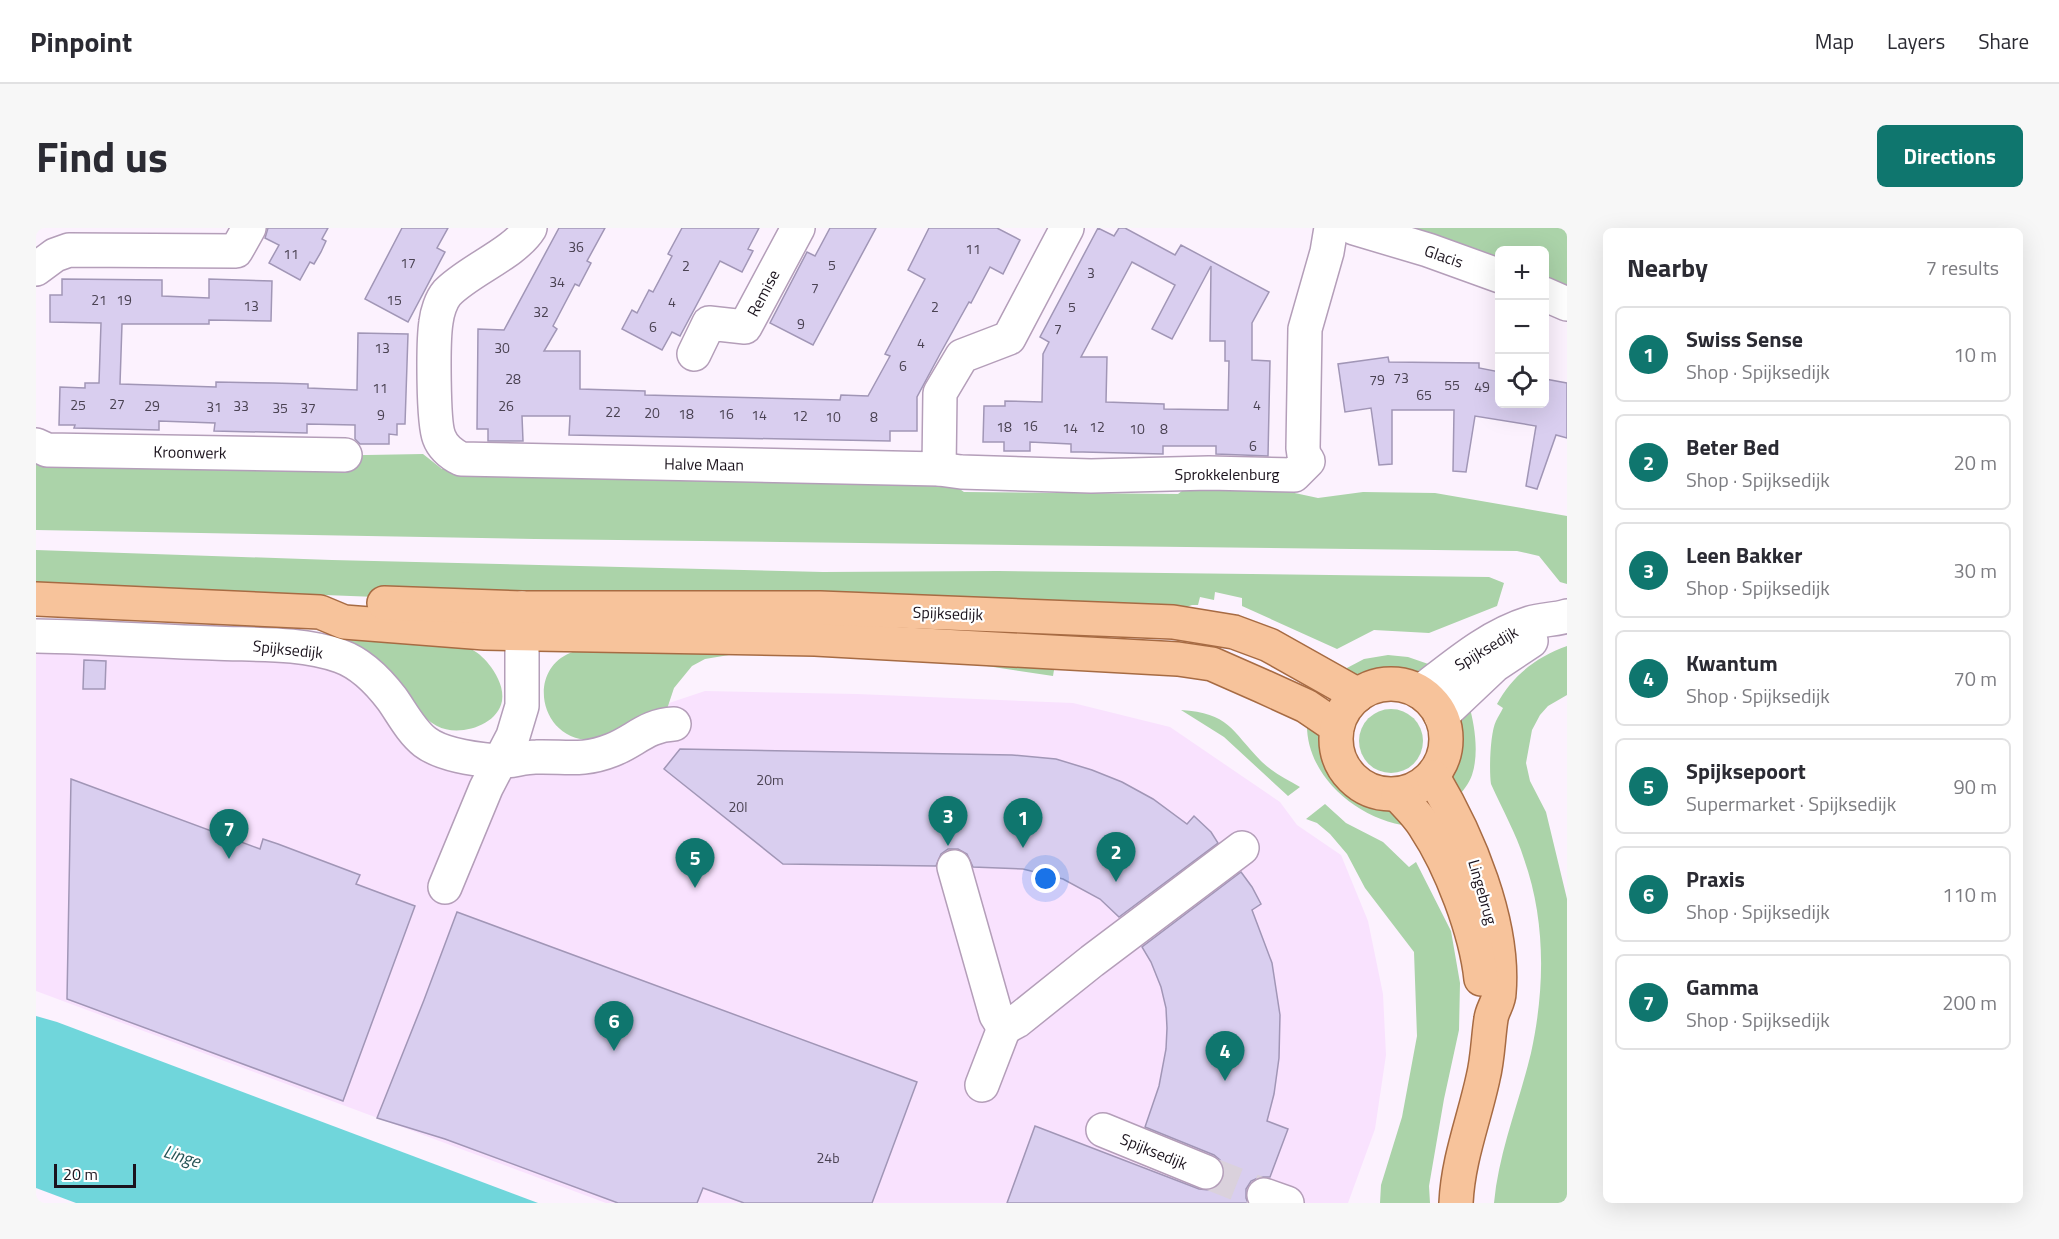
<!DOCTYPE html>
<meta charset="utf-8">
<style>
:root{--surface:#fff;--page:#f7f7f7;--text:#2b2b33;--muted:#7c7c81;--line:#e1e1e2;--accent:#0f766e}
body{margin:0;font-family:"Titillium Web",sans-serif;background:var(--page);color:var(--text)}
.controls{position:absolute;right:18px;top:18px;display:grid;overflow:hidden;border-radius:9px;box-shadow:0 6px 24px #0002}
.controls button{width:54px;height:54px;display:grid;place-items:center;padding:0;border:0;border-bottom:2px solid var(--line);background:var(--surface);color:var(--text);font:30px sans-serif}
.scale{position:absolute;left:18px;bottom:15px;width:82px;box-sizing:border-box;padding-left:6px;border:3px solid #1b131d;border-top:0;font-size:16px;line-height:21px;white-space:nowrap;color:#1b131d;-webkit-text-stroke:4px #fff;paint-order:stroke}
.you{position:absolute;left:1010px;top:651px;width:21px;height:21px;margin:-15px;border:4px solid #fff;border-radius:50%;background:#1a73e8;box-shadow:0 0 0 9px #1a73e833}
.badge{display:grid;place-items:center;width:39px;height:39px;border-radius:50%;background:var(--accent);color:#fff;font-size:20px;font-weight:700}
.pin{position:absolute;translate:-50% -50px;filter:drop-shadow(0 2px 3px #0008)}
.pin::after{content:'';position:absolute;top:32px;width:21px;height:18px;background:inherit;clip-path:polygon(0 0,100% 0,50% 100%)}
.list{margin:0;padding:0;list-style:none}
h2{display:flex;justify-content:space-between;align-items:center;height:78px;margin:0;padding:0 24px;font-size:26px}
h2 small{font-size:20px;font-weight:400;color:var(--muted)}
.list li{display:grid;grid-template-columns:39px 1fr auto;gap:18px;align-items:center;box-sizing:border-box;height:96px;margin:0 12px 12px;padding:0 12px;border:2px solid var(--line);border-radius:9px}
.list b{display:block;font-size:22px;white-space:nowrap}
.list p{margin:0;font-size:20px;white-space:nowrap;color:var(--muted)}
.list em{font-size:20px;font-style:normal;color:var(--muted)}
.icon{flex:none;width:33px;height:33px;fill:none;stroke:currentColor;stroke-width:2;stroke-linecap:round;stroke-linejoin:round}
.map{position:relative;flex:none;width:1531px;height:975px;overflow:hidden;border-radius:9px}
header{display:flex;align-items:center;gap:36px;box-sizing:border-box;height:84px;padding:0 30px;background:var(--surface);border-bottom:2px solid var(--line)}
header strong{font-size:28px}
nav{display:flex;gap:33px;margin-inline-start:auto;font-size:21px}
.intro{display:flex;align-items:center;justify-content:space-between;box-sizing:border-box;height:144px;padding:0 36px}
h1{margin:0;font-size:42px}
.button{padding:15px 27px;border-radius:9px;background:var(--accent);color:#fff;font-size:21px;font-weight:700}
main{display:flex;gap:36px;padding:0 36px}
aside{flex:1;background:var(--surface);border-radius:9px;box-shadow:0 6px 24px #0002}
.map>svg:first-child{display:block}
.built{fill:#f9e2fe}
.green{fill:#abd3a9}
.water{fill:#70d6db}
.building{fill:#d9ceef;stroke:#a196b6;stroke-width:1.5;fill-rule:evenodd}
.lines{fill:none;stroke-linecap:round;stroke-linejoin:round}
.minor-tunnel{stroke:#dad1dc;stroke-width:33;stroke-dasharray:33 16;stroke-linecap:butt}
.minor-casing{stroke:#b49eb9;stroke-width:36}
.major-casing{stroke:#a76b43;stroke-width:36}
.minor{stroke:#fff;stroke-width:33}
.major{stroke:#f7c39b;stroke-width:33}
.labels{text-anchor:middle;dominant-baseline:central;stroke-width:4.5;stroke-linejoin:round;paint-order:stroke}
.number-label{font-size:14px;fill:#4a4252}
.street-label{font-size:16px;fill:#1b131d;stroke:#fff}
.water-label{font-size:18px;font-style:italic;fill:#255355;stroke:#fff}
</style>
<header>
<strong>Pinpoint</strong>
<nav><a>Map</a><a>Layers</a><a>Share</a></nav>
</header>
<div class="intro"><h1>Find us</h1><a class="button">Directions</a></div>
<main>
<div class="map">
<svg width="1531" height="975" viewBox="0 0 1531 975">
<rect width="100%" height="100%" fill="#fcf2fe"/>
<!-- built -->
<path class="built" d="M0,393L253,399L276,408L368,462L395,497L427,515L546,516L618,480L669,463L821,466L1037,475L1134,499L1244,574L1261,597L1305,627L1332,693L1347,766L1350,827L1339,901L1312,975H570L0,763Z"/>
<!-- green -->
<g class="green">
<path d="M1369,0H1531V58L1509,49L1508,22H1464L1463,31L1435,20Z"/>
<path d="M387,226L406,241L903,247L928,264L1142,266L1155,256L1253,259L1254,264L1282,270L1327,264L1399,265L1531,288V356L1524,354L1503,328L1481,323L499,311L0,302V233Z"/>
<path d="M0,322L296,332L787,344L962,343L1453,349L1468,355L1461,378L1393,405L1338,402L1301,421L1206,378V370L1179,364L1178,372L1164,369L1162,377H1156L1137,384L392,371L0,356Z"/>
<path d="M294,400C321,403 349,407 376,410C396,413 416,414 435,421C443,425 450,432 455,439C462,449 468,461 466,473C461,499 421,509 401,498C393,494 387,487 381,480L295,411Z"/>
<path d="M711,416L996,432L1019,436L1017,448L944,437L711,424L669,431L656,438L638,460L631,481C624,484 617,484 610,487C590,495 581,511 557,512C504,514 490,443 534,425C558,415 586,417 611,417C644,417 678,416 711,416Z"/>
<path d="M1531,418V467L1512,478L1504,487L1496,502L1490,535L1494,553L1510,584L1531,671V975H1458C1463,923 1483,875 1495,825C1509,761 1510,693 1488,631C1480,605 1466,581 1455,556C1453,543 1454,505 1460,493C1462,489 1465,484 1467,480L1461,476C1476,448 1500,429 1531,418Z"/>
<path d="M1352,427L1372,429L1401,439L1378,449L1351,447L1318,450L1309,441L1328,431Z"/>
<path d="M1433,477C1439,498 1443,526 1436,547C1433,556 1426,564 1420,571L1414,552L1415,543L1419,526L1423,494L1425,486Z"/>
<circle cx="1355" cy="513" r="32"/>
<path d="M1145,482C1193,485 1195,502 1225,533C1236,544 1250,551 1264,559L1252,568L1188,509Z"/>
<path d="M1271,494L1286,507L1295,538L1302,552L1311,562L1325,571L1356,582L1373,598C1322,592 1269,548 1271,494Z"/>
<path d="M1289,576L1310,595L1347,614L1373,639L1380,634L1415,703L1424,755L1423,802L1408,871L1393,958L1394,975H1344L1345,957L1366,889L1381,808L1378,724L1329,660L1311,626L1294,606L1281,595L1270,591Z"/>
</g>
<!-- water -->
<path class="water" d="M0,788L21,794L502,975H40L0,960Z"/>
<!-- building -->
<g class="building">
<path d="M232,0H292L286,11L290,13L285,24L278,36L274,34L264,52L233,35L243,17L229,10Z"/>
<path d="M366,0H412L401,20L409,24L372,94L329,71Z"/>
<path d="M523,0H569L551,33L555,35L543,58L539,56L517,98L521,101L508,123H544V161L609,163V167L804,172L805,167L832,168L854,128L849,126L889,51L872,42L893,0H961L984,12L967,46L954,39L935,75L933,74L904,126L881,169V203H854V213L533,207L534,188H486L487,213H452V201H441L442,101L468,102Z"/>
<path d="M646,0H723L712,21L717,23L706,44L684,33L644,108L636,104L626,122L586,101L596,82L601,85L613,62L617,64L636,28L632,26Z"/>
<path d="M794,0H840L777,117L734,95L771,24L779,28Z"/>
<path d="M1062,0L1078,8L1083,0H1089L1139,27L1145,17L1233,64L1216,95V132L1234,133L1232,228L1180,226V218H1127V226L1047,224H1035V216L994,214V223H968V214H947L948,178H969V173L1006,174L1007,126L1013,114L1004,109ZM1096,34L1139,57L1116,101L1136,111L1175,38L1174,113H1189V133H1193L1192,182L1128,181V176L1070,174L1071,129H1045Z"/>
<path d="M26,51L126,52V68L173,70V51L236,53L235,93L173,92V96H86L84,156L180,159V154L237,155L272,156V160L321,162L322,105L372,106L369,196H361V207L353,206V216H324L319,211V197L271,196V205L178,203L179,195L123,193V202L38,200L39,197H23L24,159L49,160V155H63L65,95L14,94V67H26Z"/>
<path d="M1352,129L1353,134L1443,135V140L1464,144V176H1509V151L1531,155V210L1520,207L1501,261L1490,258L1500,198L1439,188L1430,244L1417,243L1418,182H1356V236L1343,237L1335,180L1309,184L1302,136Z"/>
<path d="M48,432L70,433L69,461H47Z"/>
<path d="M644,521L976,527L1020,531L1056,542L1086,554L1117,571L1151,596L1158,588L1175,604L1182,615L1083,689L1064,671L1027,651L987,641L937,639L931,626L922,621H912L905,626L900,638L747,636L628,541Z"/>
<path d="M35,551L224,621L227,611L242,616L324,647L320,656L379,678L307,873L31,771Z"/>
<path d="M1205,644L1216,659L1225,676L1216,682L1236,735L1244,787L1243,830L1238,866L1231,893L1252,901L1234,949H1224L1215,953L1210,961V970L1212,975H971L999,898L1163,961L1173,962L1181,959L1187,952L1188,941L1184,932L1178,927L1109,899L1123,858L1130,821L1131,800L1130,780L1125,759L1115,734L1106,719Z"/>
<path d="M421,684L881,854L836,975H708L667,960L661,975H582L409,911L341,890L388,772Z"/>
</g>
<g class="lines">
<!-- minor-tunnel -->
<path class="minor-tunnel" d="M1170,944L1228,967"/>
<defs>
<g id="minor">
<path d="M494,0C478,26 433,42 411,65C405,72 401,85 400,94C397,113 397,194 403,209C407,220 415,226 425,231L903,241L904,165L926,128L973,110L1031,0"/>
<path d="M1318,0L1392,22L1464,48"/>
<path d="M0,41L19,27L33,22L200,23L213,0"/>
<path d="M1508,66L1531,76"/>
<path d="M658,126L673,95L709,99L762,0"/>
<path d="M0,217L11,222L309,227"/>
<path d="M903,241L925,244L1055,248L1173,245L1258,247L1272,233L1268,227L1267,220L1269,101L1291,24L1295,0"/>
<path d="M0,408C59,409 118,413 177,415C219,417 264,414 304,428C324,435 343,454 356,471C366,485 375,503 389,514C406,527 438,531 459,533C472,535 486,529 500,529C529,528 546,534 576,522C599,513 611,497 638,496"/>
<path d="M1384,464C1418,438 1452,408 1494,395C1506,391 1519,392 1531,388"/>
<path d="M1405,488L1459,437L1495,413"/>
<path d="M918,639L960,787L968,800L981,793L1056,733L1206,620"/>
<path d="M409,659L450,560L477,508L486,478V380"/>
<path d="M946,857L968,800"/>
<path d="M1067,902L1170,944"/>
<path d="M1228,967L1251,975"/>
</g>
<g id="major">
<path d="M0,371L284,384L308,394L449,405L779,411L1142,431L1176,436L1226,458L1270,478L1301,499"/>
<path d="M348,375L486,380H784L1137,394L1198,404L1233,417L1322,467"/>
<circle cx="1355" cy="511" r="55"/>
<path d="M1397,549C1432,608 1469,694 1463,765C1463,774 1456,782 1455,791C1452,810 1452,830 1447,850C1438,892 1422,931 1420,975"/>
<path d="M1362,567C1371,577 1382,587 1389,599C1415,638 1440,704 1445,751"/>
</g>
</defs>
<!-- minor casing -->
<use href="#minor" class="minor-casing"/>
<!-- major casing -->
<use href="#major" class="major-casing"/>
<!-- minor -->
<use href="#minor" class="minor"/>
<!-- major -->
<use href="#major" class="major"/>
</g>
<g class="labels">
<!-- number labels -->
<g class="number-label">
<text x="540" y="18">36</text>
<text x="937" y="20">11</text>
<text x="255" y="25">11</text>
<text x="372" y="34">17</text>
<text x="796" y="36">5</text>
<text x="650" y="37">2</text>
<text x="1055" y="44">3</text>
<text x="521" y="53">34</text>
<text x="779" y="59">7</text>
<text x="63" y="71">21</text>
<text x="88" y="71">19</text>
<text x="358" y="71">15</text>
<text x="636" y="73">4</text>
<text x="215" y="77">13</text>
<text x="899" y="78">2</text>
<text x="1036" y="78">5</text>
<text x="505" y="83">32</text>
<text x="765" y="95">9</text>
<text x="617" y="98">6</text>
<text x="1022" y="100">7</text>
<text x="885" y="114">4</text>
<text x="346" y="119">13</text>
<text x="466" y="119">30</text>
<text x="867" y="137">6</text>
<text x="1365" y="149">73</text>
<text x="477" y="150">28</text>
<text x="1341" y="151">79</text>
<text x="1416" y="156">55</text>
<text x="1446" y="158">49</text>
<text x="344" y="159">11</text>
<text x="1388" y="166">65</text>
<text x="81" y="175">27</text>
<text x="42" y="176">25</text>
<text x="1221" y="176">4</text>
<text x="116" y="177">29</text>
<text x="205" y="177">33</text>
<text x="470" y="177">26</text>
<text x="178" y="178">31</text>
<text x="244" y="179">35</text>
<text x="272" y="179">37</text>
<text x="577" y="183">22</text>
<text x="616" y="184">20</text>
<text x="650" y="185">18</text>
<text x="690" y="185">16</text>
<text x="345" y="186">9</text>
<text x="723" y="186">14</text>
<text x="764" y="187">12</text>
<text x="797" y="188">10</text>
<text x="838" y="188">8</text>
<text x="994" y="197">16</text>
<text x="968" y="198">18</text>
<text x="1061" y="198">12</text>
<text x="1034" y="199">14</text>
<text x="1101" y="200">10</text>
<text x="1128" y="200">8</text>
<text x="1217" y="217">6</text>
<text x="734" y="551">20m</text>
<text x="702" y="578">20l</text>
<text x="792" y="929">24b</text>
</g>
<!-- street labels -->
<g class="street-label">
<text transform="translate(1408 28) rotate(19)">Glacis</text>
<text transform="translate(727 65) rotate(-62)">Remise</text>
<text transform="translate(154 224) rotate(1)">Kroonwerk</text>
<text transform="translate(668 236) rotate(1)">Halve Maan</text>
<text x="1191" y="246">Sprokkelenburg</text>
<text transform="translate(912 385) rotate(2)">Spijksedijk</text>
<text transform="translate(1450 420) rotate(-31)">Spijksedijk</text>
<text transform="translate(252 421) rotate(6)">Spijksedijk</text>
<text transform="translate(1447 664) rotate(74)">Lingebrug</text>
<text transform="translate(1118 923) rotate(22)">Spijksedijk</text>
</g>
<!-- water labels -->
<g class="water-label">
<text transform="translate(146 928) rotate(18)">Linge</text>
</g>
</g>
</svg>
<div class="controls">
<button>+</button>
<button>−</button>
<button><svg class="icon" aria-label="locate" viewBox="0 0 24 24"><circle cx="12" cy="12" r="6"/><path d="M12 2v4M12 18v4M2 12h4M18 12h4"/></svg></button>
</div>
<div class="scale">20 m</div>
<div class="you"></div>
<div class="pin badge" style="left:987px;top:620px">1</div>
<div class="pin badge" style="left:1080px;top:654px">2</div>
<div class="pin badge" style="left:912px;top:618px">3</div>
<div class="pin badge" style="left:1189px;top:853px">4</div>
<div class="pin badge" style="left:659px;top:660px">5</div>
<div class="pin badge" style="left:578px;top:823px">6</div>
<div class="pin badge" style="left:193px;top:631px">7</div>
</div>
<aside>
<h2>Nearby<small>7 results</small></h2>
<ul class="list">
<li><span class="badge">1</span><div><b>Swiss Sense</b><p>Shop · Spijksedijk</p></div><em>10 m</em></li>
<li><span class="badge">2</span><div><b>Beter Bed</b><p>Shop · Spijksedijk</p></div><em>20 m</em></li>
<li><span class="badge">3</span><div><b>Leen Bakker</b><p>Shop · Spijksedijk</p></div><em>30 m</em></li>
<li><span class="badge">4</span><div><b>Kwantum</b><p>Shop · Spijksedijk</p></div><em>70 m</em></li>
<li><span class="badge">5</span><div><b>Spijksepoort</b><p>Supermarket · Spijksedijk</p></div><em>90 m</em></li>
<li><span class="badge">6</span><div><b>Praxis</b><p>Shop · Spijksedijk</p></div><em>110 m</em></li>
<li><span class="badge">7</span><div><b>Gamma</b><p>Shop · Spijksedijk</p></div><em>200 m</em></li>
</ul>
</aside>
</main>
